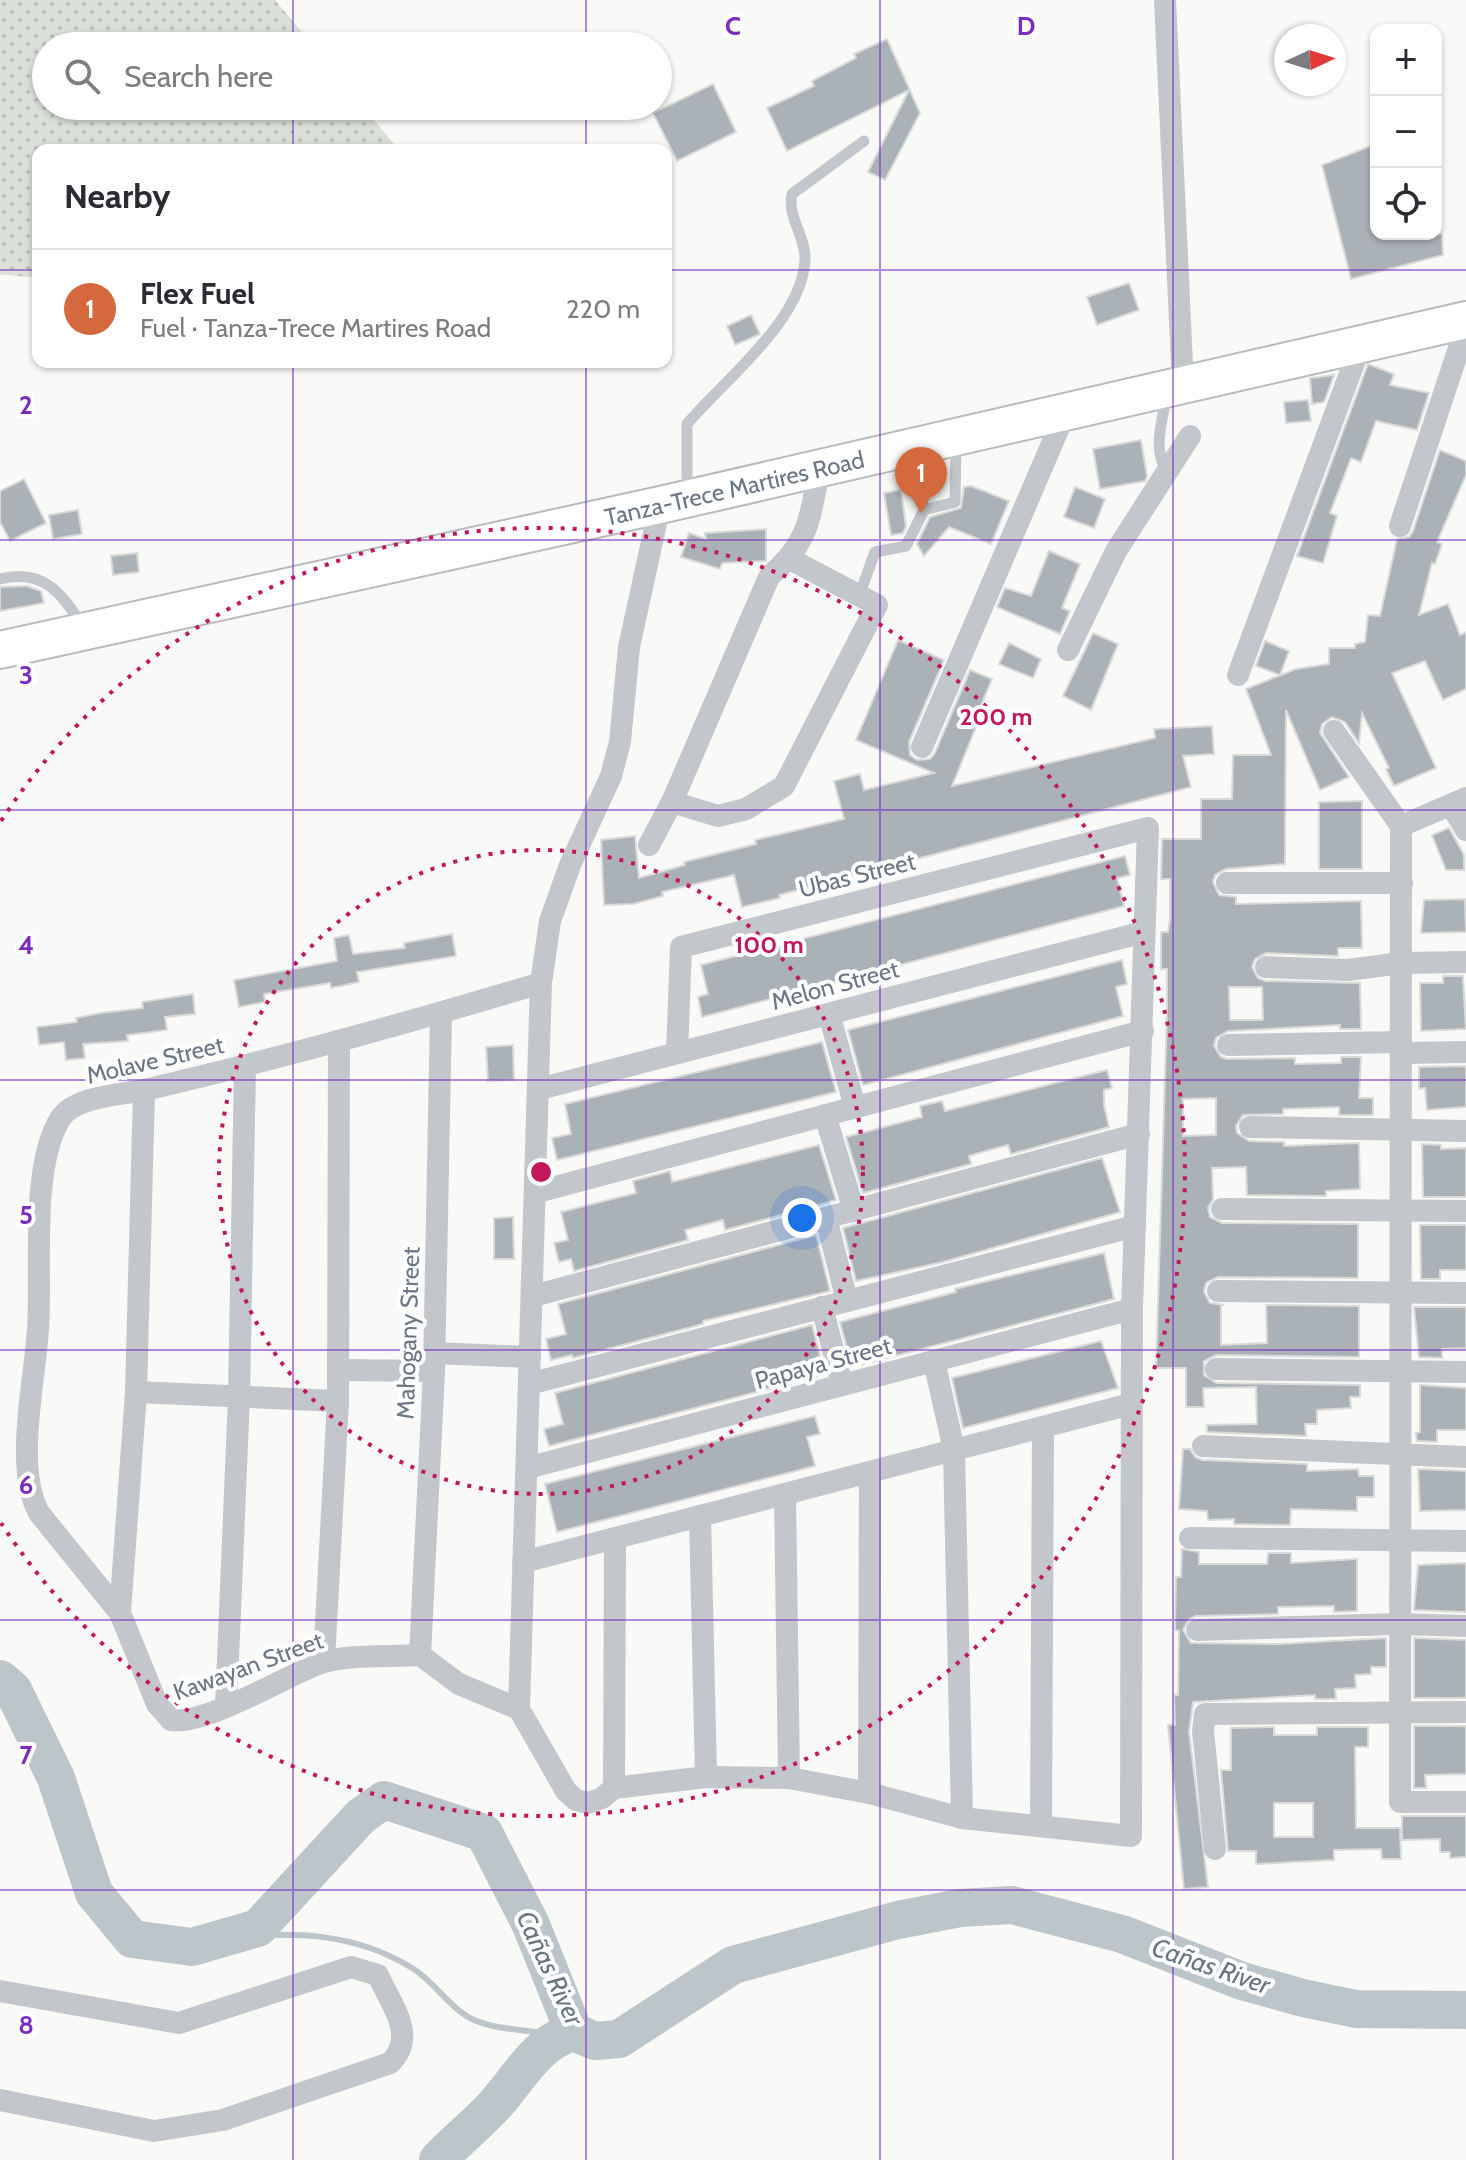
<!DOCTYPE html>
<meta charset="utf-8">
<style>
:root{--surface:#fff;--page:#f2f2f3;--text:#2b2b33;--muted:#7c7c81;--line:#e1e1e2;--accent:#d3693d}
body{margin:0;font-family:Cabin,sans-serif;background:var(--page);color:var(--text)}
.controls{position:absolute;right:24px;top:24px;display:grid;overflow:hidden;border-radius:16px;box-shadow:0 2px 6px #0004}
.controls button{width:72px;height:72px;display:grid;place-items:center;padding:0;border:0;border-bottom:2px solid var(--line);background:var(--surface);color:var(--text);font:40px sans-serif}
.compass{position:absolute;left:1274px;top:24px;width:72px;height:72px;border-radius:50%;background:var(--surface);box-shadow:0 2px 6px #0004;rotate:86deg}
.you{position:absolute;left:802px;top:1218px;width:28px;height:28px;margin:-20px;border:6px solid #fff;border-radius:50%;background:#1a73e8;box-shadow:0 0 0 12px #1a73e833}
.badge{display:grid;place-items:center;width:52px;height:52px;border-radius:50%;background:var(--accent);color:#fff;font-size:26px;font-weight:700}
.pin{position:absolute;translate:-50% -66px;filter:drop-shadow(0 2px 4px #0008)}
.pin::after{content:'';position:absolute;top:42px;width:28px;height:24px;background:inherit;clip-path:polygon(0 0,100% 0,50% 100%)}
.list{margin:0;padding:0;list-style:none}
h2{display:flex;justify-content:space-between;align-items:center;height:104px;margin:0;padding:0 32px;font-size:34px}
h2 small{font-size:26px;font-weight:400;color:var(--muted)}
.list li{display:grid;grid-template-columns:52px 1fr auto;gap:24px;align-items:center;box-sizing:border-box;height:120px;padding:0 32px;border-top:2px solid var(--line)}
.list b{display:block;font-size:30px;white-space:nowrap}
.list p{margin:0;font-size:26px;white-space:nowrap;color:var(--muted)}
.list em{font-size:26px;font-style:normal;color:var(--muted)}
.icon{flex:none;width:44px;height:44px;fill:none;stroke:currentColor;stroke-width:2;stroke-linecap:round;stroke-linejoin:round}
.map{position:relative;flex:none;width:1466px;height:2160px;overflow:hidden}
.search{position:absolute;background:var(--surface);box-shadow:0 2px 6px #0004;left:32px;top:32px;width:640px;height:88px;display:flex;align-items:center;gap:20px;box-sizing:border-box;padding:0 28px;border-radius:44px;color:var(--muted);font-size:30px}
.panel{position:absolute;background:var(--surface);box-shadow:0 2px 6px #0004;left:32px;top:144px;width:640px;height:224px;border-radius:16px}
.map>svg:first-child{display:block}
.grass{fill:url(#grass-dots)}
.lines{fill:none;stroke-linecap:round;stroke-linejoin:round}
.stream{stroke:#bcc5c9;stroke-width:6}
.river{stroke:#bcc5c9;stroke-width:38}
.building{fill:#aab1b7;stroke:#dadad9;stroke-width:2;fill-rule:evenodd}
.primary-casing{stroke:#b7babe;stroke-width:40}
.lane{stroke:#c3c6ca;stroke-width:11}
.street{stroke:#c3c6ca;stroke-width:22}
.primary{stroke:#fff;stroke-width:36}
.grid{fill:none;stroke:#7b2cbf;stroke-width:2;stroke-opacity:0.55}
.ring{fill:none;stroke:#c2185b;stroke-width:4;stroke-dasharray:4 8}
.labels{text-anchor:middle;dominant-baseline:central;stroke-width:8;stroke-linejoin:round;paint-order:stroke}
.street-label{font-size:24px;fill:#6b7785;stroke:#fff}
.water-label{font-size:26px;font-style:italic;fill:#67777f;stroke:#fff}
.grid-label{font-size:26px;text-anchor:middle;font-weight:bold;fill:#7b2cbf;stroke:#fff;stroke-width:8;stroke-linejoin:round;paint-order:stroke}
.centre{fill:#c2185b;stroke:#fff;stroke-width:4}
.ring-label{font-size:24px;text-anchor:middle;font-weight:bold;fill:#c2185b;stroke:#fff;stroke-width:8;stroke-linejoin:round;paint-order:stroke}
</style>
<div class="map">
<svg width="1466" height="2160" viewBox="0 0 1466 2160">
<defs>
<pattern id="grass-dots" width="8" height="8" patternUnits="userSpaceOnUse" patternTransform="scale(2)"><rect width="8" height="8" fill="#dadfd8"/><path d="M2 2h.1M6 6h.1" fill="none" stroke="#b5bab5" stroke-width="1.8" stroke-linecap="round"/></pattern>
</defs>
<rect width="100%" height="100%" fill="#f9f9f7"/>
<!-- grass -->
<path class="grass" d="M0,0H275L313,46H46V106H362L399,150H38V278L0,274Z"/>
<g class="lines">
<!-- stream -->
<path class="stream" d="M227,1937C294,1932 354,1932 412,1968C434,1981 450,2009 474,2020C500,2031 530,2029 558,2036"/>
<!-- river -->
<g class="river">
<path d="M0,1679L13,1690L56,1778L94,1893L132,1939L192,1947L258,1928L361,1816L384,1800L484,1833L531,1925L574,2032L595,2041L619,2039L733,1965L898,1920L960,1908L1012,1905L1122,1934L1242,1981L1303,1998L1356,2009L1466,2010"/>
<path d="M438,2160C455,2142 475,2126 492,2108C518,2081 535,2042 574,2032"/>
</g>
</g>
<!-- building -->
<g class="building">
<path d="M887,39L920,113L885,180L868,172L909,90L787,151L767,108L814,86L812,81L856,58L854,54Z"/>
<path d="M713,84L736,132L677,161L653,113Z"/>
<path d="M1376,144V234H1442L1443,255L1351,279L1322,165Z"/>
<path d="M1129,283L1139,310L1097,325L1087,297Z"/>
<path d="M751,315L760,334L735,345L727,326Z"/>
<path d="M1368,364L1394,374L1390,385L1429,393L1417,430L1376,421L1361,462L1351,458L1330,513L1337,516L1323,563L1297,556Z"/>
<path d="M1334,375L1324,402L1312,404L1310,378Z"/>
<path d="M1308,400L1311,421L1286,423L1284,402Z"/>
<path d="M1141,440L1147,476L1145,481L1100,489L1093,449Z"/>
<path d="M1440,450L1466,461V475L1437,542L1442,544L1435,564L1432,563L1419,615L1448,604L1460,635L1466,632V689L1443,700L1425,661L1392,673L1436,768L1394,786L1386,769L1389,768L1362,713L1359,743L1345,722L1332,717L1322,724L1320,733L1349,777L1320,790L1286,710L1285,864L1226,869L1215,875L1213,882L1219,895L1236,897V904L1361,901L1362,948H1338V956L1266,953L1255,959L1252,967L1258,978L1265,981L1360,983L1361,1029H1340V1025L1228,1031L1216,1038L1214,1046L1221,1057L1227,1059L1295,1058V1064L1341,1063V1057H1361L1359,1098H1373V1115H1339V1107L1283,1109V1114L1243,1115L1236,1126L1237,1133L1249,1141L1284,1142V1146L1359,1143L1360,1189L1326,1191V1196L1247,1195L1246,1167L1212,1168L1213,1199L1208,1208L1210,1217L1222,1223L1358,1224V1278L1218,1277L1206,1283L1204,1292L1210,1303L1224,1305H1221V1345L1267,1343L1266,1305L1359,1306V1357L1216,1355L1204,1361V1375L1216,1383L1360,1385V1397H1350L1351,1408L1317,1410V1424H1305L1306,1436L1207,1432V1425L1257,1424L1256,1387L1203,1388L1204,1407H1186V1368H1156L1167,1011V969H1161V932H1168L1170,919V879H1161L1162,839H1201V799H1232L1233,755H1271L1246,689L1296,669L1329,664V648H1355V644L1365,642L1368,615L1380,616L1397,539L1409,537L1413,531ZM1229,987H1262L1263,1020H1230ZM1216,1098V1135L1183,1136V1099Z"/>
<path d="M24,479L46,523L10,541L0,522V491Z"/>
<path d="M971,486L1009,501L991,544L949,527L924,556L917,544L930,517L961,508L964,487Z"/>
<path d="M1075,487L1105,499L1094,528L1064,517Z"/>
<path d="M901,490L906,526L903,533L891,535L884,493Z"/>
<path d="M78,510L82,534L53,539L49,515Z"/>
<path d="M766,529V561L722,563L720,569L681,557L689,533L706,539L705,533Z"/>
<path d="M1049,551L1080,564L1062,608L1070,611L1060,634L997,607L1005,588L1031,596Z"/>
<path d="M137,553L139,572L113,575L111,556Z"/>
<path d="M27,586L41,591L44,603L0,611V587Z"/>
<path d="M1093,633L1118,644L1091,710L1063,696Z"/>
<path d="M898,640L944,660L909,742L910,755L917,760L930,759L935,753L970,670L992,679L980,708L983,710L952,786L1155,738L1154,729L1212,726L1214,754L1183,756L1191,787L779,895L780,898L742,907L734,875L662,892L663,896L633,904L604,905L601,840L635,836L639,878L685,865L684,862L756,844L755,840L844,819L834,781L860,774L864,790L934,773L856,740Z"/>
<path d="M1265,641L1289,651L1280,675L1256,666Z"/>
<path d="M1009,643L1041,659L1033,678L999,664Z"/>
<path d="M1362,801V869H1319V802Z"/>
<path d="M1449,828L1464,855V870H1446L1432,835Z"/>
<path d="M1125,856L1130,875L1117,878L1124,906L702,1017L698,997L708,994L701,965Z"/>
<path d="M1465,899L1466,932L1421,933L1424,900Z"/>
<path d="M452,934L456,956L357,972L359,982L331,988L330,983L264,994L265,1002L239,1007L234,980L337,961L334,938L349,935L353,954L405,948L404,943Z"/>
<path d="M1122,960L1127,984L1116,987L1123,1016L863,1085L848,1030Z"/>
<path d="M1443,976H1463L1466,1029L1421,1031L1420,983H1443Z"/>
<path d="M193,994L195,1014L165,1017L167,1030L127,1035L128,1041L83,1044L85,1058L66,1060L64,1042L39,1045L37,1027L77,1022L76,1018L101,1013L143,1008L142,1002Z"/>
<path d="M822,1042L836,1092L557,1160L552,1138L571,1134L565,1104Z"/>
<path d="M513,1045L514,1080L488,1081L486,1047Z"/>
<path d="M1466,1066V1107L1427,1110L1425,1088L1419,1089V1067Z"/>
<path d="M1107,1070L1112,1088L1104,1090V1105L1109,1127L1011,1154L1008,1145L989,1150L969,1156L971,1164L863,1193L846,1137L922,1117L920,1106L942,1101L945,1111Z"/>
<path d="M1422,1144L1441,1145V1149L1466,1148V1197H1423Z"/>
<path d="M819,1145L836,1200L725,1230L723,1220L685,1230L688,1240L574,1271L571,1259L559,1262L554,1243L568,1240L561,1212L636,1193L633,1181L670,1171L672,1182Z"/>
<path d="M1102,1158L1120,1212L943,1262L856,1281L843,1228Z"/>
<path d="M513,1217L514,1259H494V1218Z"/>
<path d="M1420,1225H1466V1270H1440V1279H1421Z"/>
<path d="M816,1235L830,1291L703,1321V1324L573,1358L572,1355L551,1360L546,1339L566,1334L558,1304Z"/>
<path d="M1104,1253L1114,1299L852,1367L840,1322L956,1292L955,1289Z"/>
<path d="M1414,1307H1466V1348L1442,1349V1358L1419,1357Z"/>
<path d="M812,1325L825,1374L549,1446L544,1429L563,1424L555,1393Z"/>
<path d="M1101,1341L1118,1388L963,1428L952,1378Z"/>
<path d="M1420,1385L1466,1388V1430H1437V1442L1417,1441L1416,1433L1420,1432Z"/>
<path d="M815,1416L820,1434L807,1437L815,1466L557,1532L545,1484Z"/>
<path d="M1183,1449H1190L1195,1457L1202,1460L1307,1464V1471L1358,1469L1359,1476H1374V1497H1357V1511L1291,1509L1290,1525L1234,1524V1519L1208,1520L1207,1511L1179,1509Z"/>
<path d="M1418,1469L1466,1471V1510L1420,1511Z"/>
<path d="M1182,1549L1199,1552V1564H1267L1268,1553H1291V1563L1357,1559V1611L1334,1612V1606L1278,1607V1614L1196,1616L1189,1619L1183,1630L1191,1643L1279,1644L1386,1638V1667H1371V1674L1355,1675L1356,1688L1335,1689L1336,1699H1315V1695L1193,1702L1189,1732L1208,1887L1184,1889L1168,1725H1175L1174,1695H1178L1179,1631L1175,1630L1176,1577H1181Z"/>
<path d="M1466,1563V1612L1414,1610L1418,1565Z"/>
<path d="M1414,1638L1466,1640V1698H1414Z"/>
<path d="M1414,1726H1466V1774L1425,1775L1426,1788H1414Z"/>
<path d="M1274,1727V1735H1317V1727H1368V1747H1355L1356,1828H1400L1401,1859H1382L1381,1849L1334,1850V1860L1256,1864V1851H1228L1221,1770H1231V1728ZM1274,1803H1313V1837H1274Z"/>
<path d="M1402,1816H1466V1857L1450,1858V1852H1440V1839L1402,1840Z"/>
</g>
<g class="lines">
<defs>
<g id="primary">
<path id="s1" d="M0,650L660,505L1466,320"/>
</g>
</defs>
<!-- primary casing -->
<use href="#primary" class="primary-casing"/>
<!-- lane -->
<g class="lane">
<path d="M1167,393C1163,419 1151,451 1168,472"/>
<path d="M913,450L924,510L955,502L956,440"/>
<path d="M687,494V424C724,380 802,321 805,260C806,236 787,218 792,194L864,141"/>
<path d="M0,579C43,568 62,593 83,627"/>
<path d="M859,596L875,552L906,546L924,510"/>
</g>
<!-- street -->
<g class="street">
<path d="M1165,0L1183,386"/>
<path d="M660,505L629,647L620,742L611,776L570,865L550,921L541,983L519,1709L566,1791L576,1800L588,1803L602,1798L614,1788L706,1777L789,1778L869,1793L962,1818L1131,1836L1132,1309L1148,828L681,947L677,1053"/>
<path d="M1400,526L1466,327"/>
<path d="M1068,650L1116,551L1190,436"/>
<path d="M1238,675L1361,344"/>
<path d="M1334,731L1401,826L1400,1802H1466"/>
<path d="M922,747L1066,411"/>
<path d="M672,802L718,816L746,809L784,786L877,605L790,559"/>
<path d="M1451,805L1466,830"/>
<path d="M1401,826L1466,798"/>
<path d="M649,845L672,802L769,577C811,541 809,518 820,467"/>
<path d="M1227,883H1402"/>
<path d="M1266,967L1348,970L1401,963L1466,962"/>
<path d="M829,1014L855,1107"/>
<path d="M1228,1045L1401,1042"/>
<path d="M1401,1053L1466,1052"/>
<path d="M539,1089L1144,932"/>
<path d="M825,1115L854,1211"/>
<path d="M1250,1127L1466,1131"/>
<path d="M537,1192L1143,1031"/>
<path d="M1222,1209L1466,1211"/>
<path d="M826,1218L847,1301"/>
<path d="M1218,1291L1466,1293"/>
<path d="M533,1296L1139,1134"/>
<path d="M822,1307L842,1385"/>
<path d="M435,1353L530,1357"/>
<path d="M934,1361L954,1450L962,1818"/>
<path d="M1216,1369L1466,1372"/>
<path d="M339,1370L434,1371"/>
<path d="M529,1384L1135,1226"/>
<path d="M136,1392L338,1401"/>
<path d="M1203,1446L1466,1457"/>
<path d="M527,1468L1132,1309"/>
<path d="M785,1494L789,1778"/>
<path d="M700,1516L706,1777"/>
<path d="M1190,1538L1466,1541"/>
<path d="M523,1562L1131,1404"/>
<path d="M120,1613L136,1392L144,1091"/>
<path d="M1197,1630L1398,1624L1466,1626"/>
<path d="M420,1655L434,1371L441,1013"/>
<path d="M324,1661L338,1401L339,1041"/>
<path d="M226,1706L239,1397L245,1066"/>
<path d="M519,1709L459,1684L420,1655C393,1657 346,1654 321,1663C285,1676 207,1725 171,1720L157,1704L120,1613L39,1513C14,1467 35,1381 38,1329C42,1272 30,1168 60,1119C75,1095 124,1095 149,1089C281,1058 411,1022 541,983"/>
<path d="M614,1788L615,1539"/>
<path d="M869,1793L870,1472"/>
<path d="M1041,1824L1043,1427"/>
<path d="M1215,1849L1203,1731L1205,1714L1466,1712"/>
<path d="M0,1991L179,2023L351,1967L378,1975C391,2005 418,2036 390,2063L223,2120L154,2131L0,2100"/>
</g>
<!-- primary -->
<use href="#primary" class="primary"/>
</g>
<!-- grid -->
<path class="grid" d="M293,0V46M586,0V46M880,0V2160M1173,0V2160M293,106V150M586,106V150M0,270H38M666,270H1466M293,362V2160M586,362V2160M0,540H1466M0,810H1466M0,1080H1466M0,1350H1466M0,1620H1466M0,1890H1466"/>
<!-- distance rings -->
<g class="ring">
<circle cx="541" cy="1172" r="322"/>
<path d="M1 821A644 644 0 1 1 1 1523"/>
</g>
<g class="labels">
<!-- street labels -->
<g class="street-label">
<text stroke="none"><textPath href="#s1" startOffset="752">Tanza-Trece Martires Road</textPath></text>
<text transform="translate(857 875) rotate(-14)">Ubas Street</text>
<text transform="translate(835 985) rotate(-15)">Melon Street</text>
<text transform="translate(155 1060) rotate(-13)">Molave Street</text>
<text transform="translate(408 1333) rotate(-88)">Mahogany Street</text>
<text transform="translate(823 1363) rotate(-15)">Papaya Street</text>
<text transform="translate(248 1666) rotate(-20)">Kawayan Street</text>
</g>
<!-- water labels -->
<g class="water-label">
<text transform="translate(1211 1966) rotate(19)">Cañas River</text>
<text transform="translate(550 1968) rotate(65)">Cañas River</text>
</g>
</g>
<g class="grid-label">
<text x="733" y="35">C</text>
<text x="1026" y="35">D</text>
<text x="26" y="414">2</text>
<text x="26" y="684">3</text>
<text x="26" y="954">4</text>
<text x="26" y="1224">5</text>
<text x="26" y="1494">6</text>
<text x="26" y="1764">7</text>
<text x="26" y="2034">8</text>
</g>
<circle cx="541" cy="1172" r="12" class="centre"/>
<g class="ring-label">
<text x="996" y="725">200 m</text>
<text x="769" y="953">100 m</text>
</g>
</svg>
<div class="controls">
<button>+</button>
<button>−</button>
<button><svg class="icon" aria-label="locate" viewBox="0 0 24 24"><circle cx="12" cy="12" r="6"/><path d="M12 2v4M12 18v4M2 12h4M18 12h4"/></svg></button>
</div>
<svg class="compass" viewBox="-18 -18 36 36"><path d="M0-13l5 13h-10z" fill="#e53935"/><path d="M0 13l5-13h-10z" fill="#7c7c81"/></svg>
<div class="you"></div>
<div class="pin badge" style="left:921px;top:513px">1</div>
<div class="search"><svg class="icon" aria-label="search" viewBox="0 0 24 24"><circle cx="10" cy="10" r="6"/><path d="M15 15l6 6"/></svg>Search here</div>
<section class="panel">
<h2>Nearby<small></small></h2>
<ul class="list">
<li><span class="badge">1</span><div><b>Flex Fuel</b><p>Fuel · Tanza-Trece Martires Road</p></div><em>220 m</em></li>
</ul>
</section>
</div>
